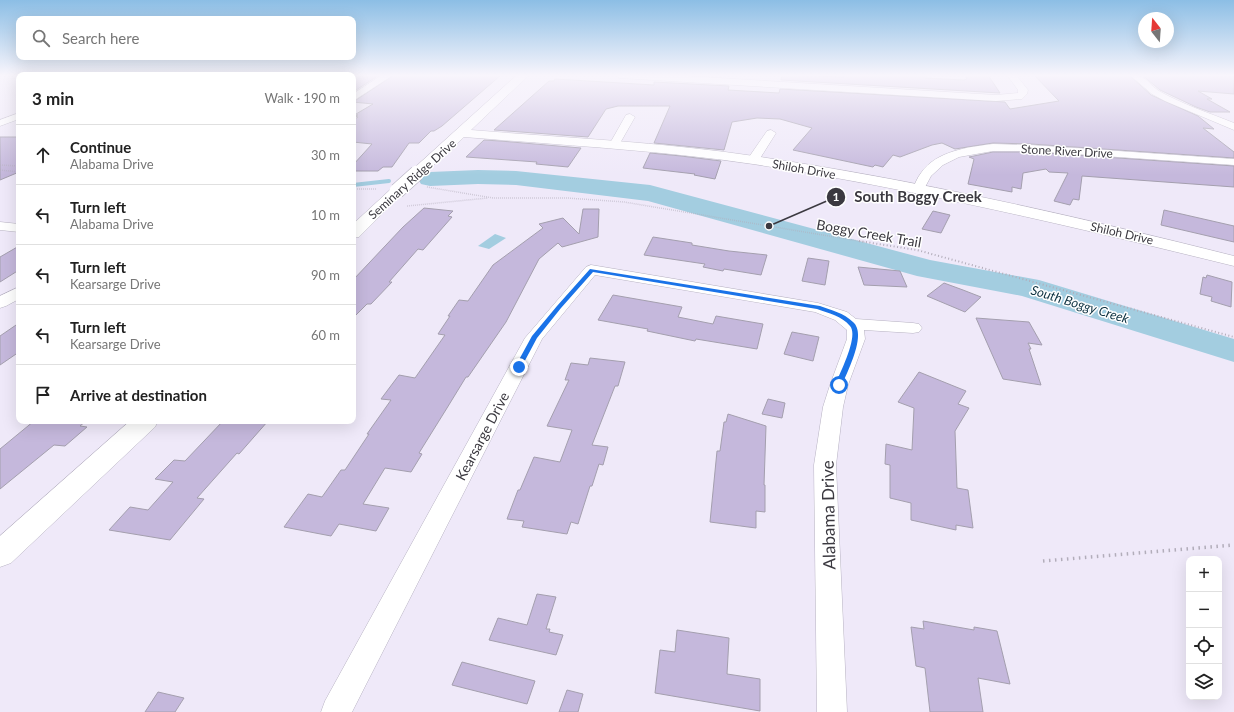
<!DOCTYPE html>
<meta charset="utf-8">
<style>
:root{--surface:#fff;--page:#f2f2f2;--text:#222;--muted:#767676;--line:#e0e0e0}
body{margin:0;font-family:Lato,sans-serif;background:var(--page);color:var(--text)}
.controls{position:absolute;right:12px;bottom:12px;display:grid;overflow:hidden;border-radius:8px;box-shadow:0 4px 16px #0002}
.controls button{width:36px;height:36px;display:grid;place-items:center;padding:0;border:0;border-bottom:1px solid var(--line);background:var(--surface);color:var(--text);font:20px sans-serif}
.compass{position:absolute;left:1138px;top:12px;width:36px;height:36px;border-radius:50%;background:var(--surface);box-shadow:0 4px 16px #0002;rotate:343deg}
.stop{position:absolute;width:12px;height:12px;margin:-9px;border:3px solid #1a73e8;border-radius:50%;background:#fff}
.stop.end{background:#1a73e8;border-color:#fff;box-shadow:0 1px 4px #0008}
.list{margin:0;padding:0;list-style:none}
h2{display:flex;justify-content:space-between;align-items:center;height:52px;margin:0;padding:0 16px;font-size:17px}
h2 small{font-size:13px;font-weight:400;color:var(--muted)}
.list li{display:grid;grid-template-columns:26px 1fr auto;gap:12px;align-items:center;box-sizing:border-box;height:60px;padding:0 16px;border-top:1px solid var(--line)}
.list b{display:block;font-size:15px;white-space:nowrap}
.list p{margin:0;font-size:13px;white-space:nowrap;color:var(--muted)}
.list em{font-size:13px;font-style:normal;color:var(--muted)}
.icon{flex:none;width:22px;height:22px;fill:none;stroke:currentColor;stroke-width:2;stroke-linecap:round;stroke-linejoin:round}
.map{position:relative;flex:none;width:1234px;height:712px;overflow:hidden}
.search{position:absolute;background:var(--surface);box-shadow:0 4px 16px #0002;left:16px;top:16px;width:340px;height:44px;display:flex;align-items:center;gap:10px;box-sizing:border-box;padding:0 14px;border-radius:8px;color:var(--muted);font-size:15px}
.panel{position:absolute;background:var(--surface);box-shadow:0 4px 16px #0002;left:16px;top:72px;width:340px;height:352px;border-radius:8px}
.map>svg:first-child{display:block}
.water{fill:#a3cde0}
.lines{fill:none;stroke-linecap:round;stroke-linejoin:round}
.stream{stroke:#a3cde0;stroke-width:4}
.river{fill:#a3cde0;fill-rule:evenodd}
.building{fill:#c5b8dc;stroke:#a49fae}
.minor-casing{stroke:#b7b2c2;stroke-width:1}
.tertiary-casing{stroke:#b7b2c2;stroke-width:1}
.path-far2{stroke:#b2adba;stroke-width:1.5;stroke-dasharray:0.5 1.5;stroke-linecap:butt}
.path-far1{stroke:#b2adba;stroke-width:2;stroke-dasharray:1 2.5;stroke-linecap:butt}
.path{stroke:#b2adba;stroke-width:3.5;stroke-dasharray:1.5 4.5;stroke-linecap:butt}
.minor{fill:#fff;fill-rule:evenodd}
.tertiary{fill:#fff;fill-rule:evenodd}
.tertiary-bridge-casing{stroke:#b7b2c2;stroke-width:16;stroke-linecap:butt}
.tertiary-bridge{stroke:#fff;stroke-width:15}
.route{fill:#1a73e8}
.labels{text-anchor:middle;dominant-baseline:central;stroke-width:3;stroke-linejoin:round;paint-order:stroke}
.far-street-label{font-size:12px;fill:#3b3940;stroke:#fff}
.far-water-label{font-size:13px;font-style:italic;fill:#0d3241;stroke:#fff}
.street-label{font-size:14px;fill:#3b3940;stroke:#fff}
.near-street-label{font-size:17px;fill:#3b3940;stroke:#fff}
.leader{fill:none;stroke:#3b3940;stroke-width:1.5}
.callout-dot{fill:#3b3940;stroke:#fff;stroke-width:1.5}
.mark-label{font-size:12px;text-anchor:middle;font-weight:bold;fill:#fff}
.callout-label{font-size:15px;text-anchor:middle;font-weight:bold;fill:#3b3940;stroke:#fff;stroke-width:3;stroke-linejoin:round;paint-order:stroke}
</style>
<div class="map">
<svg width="1234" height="712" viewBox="0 0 1234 712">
<rect width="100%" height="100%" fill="#efe9f9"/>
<!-- water -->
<path class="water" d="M495,234L506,238L489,249L478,246Z"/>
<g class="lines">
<!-- stream -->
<path class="stream" d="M353,185L389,181"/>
<!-- river -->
<path class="river" d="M478,170L516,171L650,185L930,260L1039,280L1234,339V362L1022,296L917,276L648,201L516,185L478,184L430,186L421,184L418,179L421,174L430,172Z"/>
</g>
<!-- building -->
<g class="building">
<path d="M353,75H379L353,92Z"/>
<path d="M394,75H501L442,126L434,131H431L419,143H409L392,167H383L378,171H353V165L372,144L353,142V120L358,117L355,116L358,115L356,114L373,104L353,102Z"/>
<path d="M782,75L844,77V75H924L925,78L964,80L967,79L965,75H988L1000,93L781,80Z"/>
<path d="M1034,75H1129L1151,95L1198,116L1214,129L1203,128L1234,152V158L1031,144L993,143L955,149L942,143L932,145L900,157L893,155L883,167L875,165L873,167L793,150L812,128L780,119L757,118L732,122L724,150L654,143L670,106H618L606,109L588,137L494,130L549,81H554L555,79L654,85V82L729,86L728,90L779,93L780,89L1005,102L1010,109L1059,101Z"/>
<path d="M1142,75L1234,76V94L1198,91L1212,99H1207L1230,112H1210L1196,107L1160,90Z"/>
<path d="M0,137H19V172L0,180Z"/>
<path d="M484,140L500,141L581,148L568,167L536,164L537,162L466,157Z"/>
<path d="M993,152H1031L1234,166V187L1082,176L1079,200L1073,199L1070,205L1054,201L1068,173L1049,172L1046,169L1023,173L1021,189L1012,187V192L968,184L974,159L969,157Z"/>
<path d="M650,153L681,156L721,161L715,179L694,175L695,174L643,168Z"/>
<path d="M424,208L453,211L448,216L452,217L423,250L418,249L389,282H392L371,304H367L353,318V280L403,227Z"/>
<path d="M583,209H599L598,237L562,247L558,243L539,259L506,322L468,377H466L447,408L419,453L422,454L411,472L385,468L363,504L389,508L376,531L339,524L331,536L284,527L308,494L322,497L341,470H345L369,434H367L391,400L381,399L399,375L415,378L445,335L438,334L450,316H448L459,300L468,301L493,265L543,228L539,224L563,218L579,234Z"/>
<path d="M1164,210L1234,226V242L1161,225Z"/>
<path d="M933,211L950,215L941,233L922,229Z"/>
<path d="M653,237L692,243V245L729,251L767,255L761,275L724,269L723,271L703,267L705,264L644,255Z"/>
<path d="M19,246V270L0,282V257Z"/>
<path d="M808,258L829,261L825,285L802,281Z"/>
<path d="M858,267L900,271L907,287L864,285Z"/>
<path d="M1207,275L1232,282L1231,307L1211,301L1212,297L1200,294L1203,277L1206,278Z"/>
<path d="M944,283L963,290L981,297L965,312L927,296Z"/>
<path d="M613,295L682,307L678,317L713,324L716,316L763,324L757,349L696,339L695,341L647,331L648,329L598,320Z"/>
<path d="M976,318L1029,322L1042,345L1028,343L1031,349H1029L1041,385L1003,379Z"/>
<path d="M19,323V352L0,365V336Z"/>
<path d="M792,332L819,337L813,361L784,354Z"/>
<path d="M590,358L625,362L618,386H615L592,445L608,447L603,465L599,464L592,486H590L578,524L571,522L567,534L522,527L524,521L507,519L518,490H520L534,457L560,462L572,430L547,426L569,380H565L571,363L588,365Z"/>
<path d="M919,372L966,391L958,404L969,408L955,431L957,488L968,490L973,528L956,525V530L911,520V503L890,498V465L885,464L886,444L912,450L914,408L898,402Z"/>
<path d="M768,399L785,403L782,418L762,414Z"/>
<path d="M728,414L766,426L764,485H765V512L756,511V528L710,522L717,451H720L724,422H726Z"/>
<path d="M34,421H86L80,426L87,427L65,446L54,445L0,489V449Z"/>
<path d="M223,421H268L239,454L237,453L197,498L204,499L170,540L109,530L130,507L148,510L173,482L155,479L174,460L185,461Z"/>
<path d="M537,594L556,597L546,629H550L549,632L563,635L556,655L489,640L498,618L527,625Z"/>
<path d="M923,621L974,630V627L997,631L1010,684L978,678L983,712H930L925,668L916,666L911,627L924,629Z"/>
<path d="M677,630L729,638L727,674L760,679V711L655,693L660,650L675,652Z"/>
<path d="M462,662L535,681L527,704L452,685Z"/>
<path d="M567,690L583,694L578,712H559Z"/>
<path d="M158,692L184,698L175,712H145Z"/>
</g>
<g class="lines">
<defs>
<g id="minor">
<path d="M382,75H393L353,101V94Z"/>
<path d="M616,75H670L996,95L1018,93V90L1007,75H1016L1028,90L1027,94L1022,99L996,101L620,78Z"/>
<path d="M1130,75C1147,75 1147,83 1159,91C1182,104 1209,113 1234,123V130L1165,101L1152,94Z"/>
<path d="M19,113V119L0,126V120Z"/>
<path d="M630,114L635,117L619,145L618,147H610L609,145L626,115Z"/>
<path d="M771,130L776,133L759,160L757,162H749L747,160L767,131Z"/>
<path d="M993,144L1031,145L1234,159V165L1031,151H993L959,157L943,165L931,176L922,193H914L912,190C915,184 917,178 921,173C936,151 968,147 993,144Z"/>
<path d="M0,222L19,224V232L0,230Z"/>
<path d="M591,265L818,303L847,312L856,319L913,323L919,324L922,328L919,332L913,333L864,330L865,339L848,385L843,407L836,465L847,712H817L814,465L823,407L830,385L847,339V330L835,320L815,312L595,275L542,339L352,712H321L325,701L525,338L586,267Z"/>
<path d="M19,287V299L6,306L0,308V296Z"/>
</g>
<g id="tertiary">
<path d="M517,75H529L471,130C566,138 661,142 754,156C916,180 1076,216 1234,256V266C1075,227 915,189 753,164C658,150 560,145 464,137L422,176L417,177L412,176L410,173L412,170Z"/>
<path d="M397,186L402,188L405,191L359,237L353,238V224L392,188Z"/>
<path d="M130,421H158L155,427L11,563L0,567V536Z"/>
</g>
</defs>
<!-- minor casing -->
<use href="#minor" class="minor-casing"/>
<!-- tertiary casing -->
<use href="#tertiary" class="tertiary-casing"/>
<!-- path-far2 -->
<g class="path-far2">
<path d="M0,165L19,166"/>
<path d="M0,170L19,172"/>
<path d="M427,187L493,198H567L624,202L865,242"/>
<path d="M353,189H376"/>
<path d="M407,206L488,198"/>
</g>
<!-- path-far1 -->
<path class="path-far1" d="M859,241L917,250L1234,337"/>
<!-- path -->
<path class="path" d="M1043,561L1234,545"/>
<!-- minor -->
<use href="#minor" class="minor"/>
<!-- tertiary -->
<use href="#tertiary" class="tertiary"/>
<defs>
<path id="tertiary-bridge" d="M397,191L417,173"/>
</defs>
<!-- tertiary-bridge casing -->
<use href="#tertiary-bridge" class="tertiary-bridge-casing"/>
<!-- tertiary-bridge -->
<use href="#tertiary-bridge" class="tertiary-bridge"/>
</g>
<!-- sky -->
<linearGradient id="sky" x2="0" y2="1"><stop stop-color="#8cbee5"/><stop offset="0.43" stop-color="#f8f5fc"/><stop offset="1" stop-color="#f8f5fc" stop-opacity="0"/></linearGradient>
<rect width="1234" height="175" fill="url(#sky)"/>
<!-- route -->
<path class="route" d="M590,269L820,306C831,310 844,313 853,322C867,334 848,370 842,385L839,387L835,385C840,373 859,336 850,326C842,316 828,313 817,309L593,272L561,308L537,338L521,368H516L515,367L532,336L557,306Z"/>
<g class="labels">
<!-- far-street labels -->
<g class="far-street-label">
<text transform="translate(1067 151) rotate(3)">Stone River Drive</text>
<text transform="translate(804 169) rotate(10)">Shiloh Drive</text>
<text transform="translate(412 179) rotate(-42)">Seminary Ridge Drive</text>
<text transform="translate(1122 233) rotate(13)">Shiloh Drive</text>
</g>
<!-- far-water labels -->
<g class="far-water-label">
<text transform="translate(1080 304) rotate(17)">South Boggy Creek</text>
</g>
<!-- street labels -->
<g class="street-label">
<text transform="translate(869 233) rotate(10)">Boggy Creek Trail</text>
<text transform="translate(482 436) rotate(-62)">Kearsarge Drive</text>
</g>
<!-- near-street labels -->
<g class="near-street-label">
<text transform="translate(828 515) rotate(-91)">Alabama Drive</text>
</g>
</g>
<!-- callouts -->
<path class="leader" d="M769 226L836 197"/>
<g class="callout-dot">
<circle cx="769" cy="226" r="4"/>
<circle cx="836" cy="197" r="10"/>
</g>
<g class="mark-label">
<text x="836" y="201">1</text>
</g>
<g class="callout-label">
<text x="918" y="202">South Boggy Creek</text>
</g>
</svg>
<div class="controls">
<button>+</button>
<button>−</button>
<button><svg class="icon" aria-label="locate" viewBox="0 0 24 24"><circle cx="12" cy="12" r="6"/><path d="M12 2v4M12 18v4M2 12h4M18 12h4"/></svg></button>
<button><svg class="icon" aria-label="layers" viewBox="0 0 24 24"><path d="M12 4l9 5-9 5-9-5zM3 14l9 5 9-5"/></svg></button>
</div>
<svg class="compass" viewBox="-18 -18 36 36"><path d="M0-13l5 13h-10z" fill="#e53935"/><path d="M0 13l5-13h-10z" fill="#767676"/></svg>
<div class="stop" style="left:839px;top:385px"></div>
<div class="stop end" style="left:519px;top:367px"></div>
<div class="search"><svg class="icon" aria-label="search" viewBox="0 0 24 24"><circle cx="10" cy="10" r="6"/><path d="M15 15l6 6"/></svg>Search here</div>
<section class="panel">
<h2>3 min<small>Walk · 190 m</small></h2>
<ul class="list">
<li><svg class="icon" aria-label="ahead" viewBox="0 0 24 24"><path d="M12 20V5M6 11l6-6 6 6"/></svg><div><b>Continue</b><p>Alabama Drive</p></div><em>30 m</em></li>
<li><svg class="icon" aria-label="left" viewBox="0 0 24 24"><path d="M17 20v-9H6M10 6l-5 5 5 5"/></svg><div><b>Turn left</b><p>Alabama Drive</p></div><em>10 m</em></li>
<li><svg class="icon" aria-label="left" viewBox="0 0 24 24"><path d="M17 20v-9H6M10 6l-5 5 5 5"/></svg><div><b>Turn left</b><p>Kearsarge Drive</p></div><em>90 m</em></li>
<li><svg class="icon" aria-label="left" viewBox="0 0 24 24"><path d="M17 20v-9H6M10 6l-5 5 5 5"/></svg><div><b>Turn left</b><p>Kearsarge Drive</p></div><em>60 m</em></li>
<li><svg class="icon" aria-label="arrive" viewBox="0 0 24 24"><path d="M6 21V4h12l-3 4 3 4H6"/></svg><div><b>Arrive at destination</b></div></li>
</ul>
</section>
</div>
